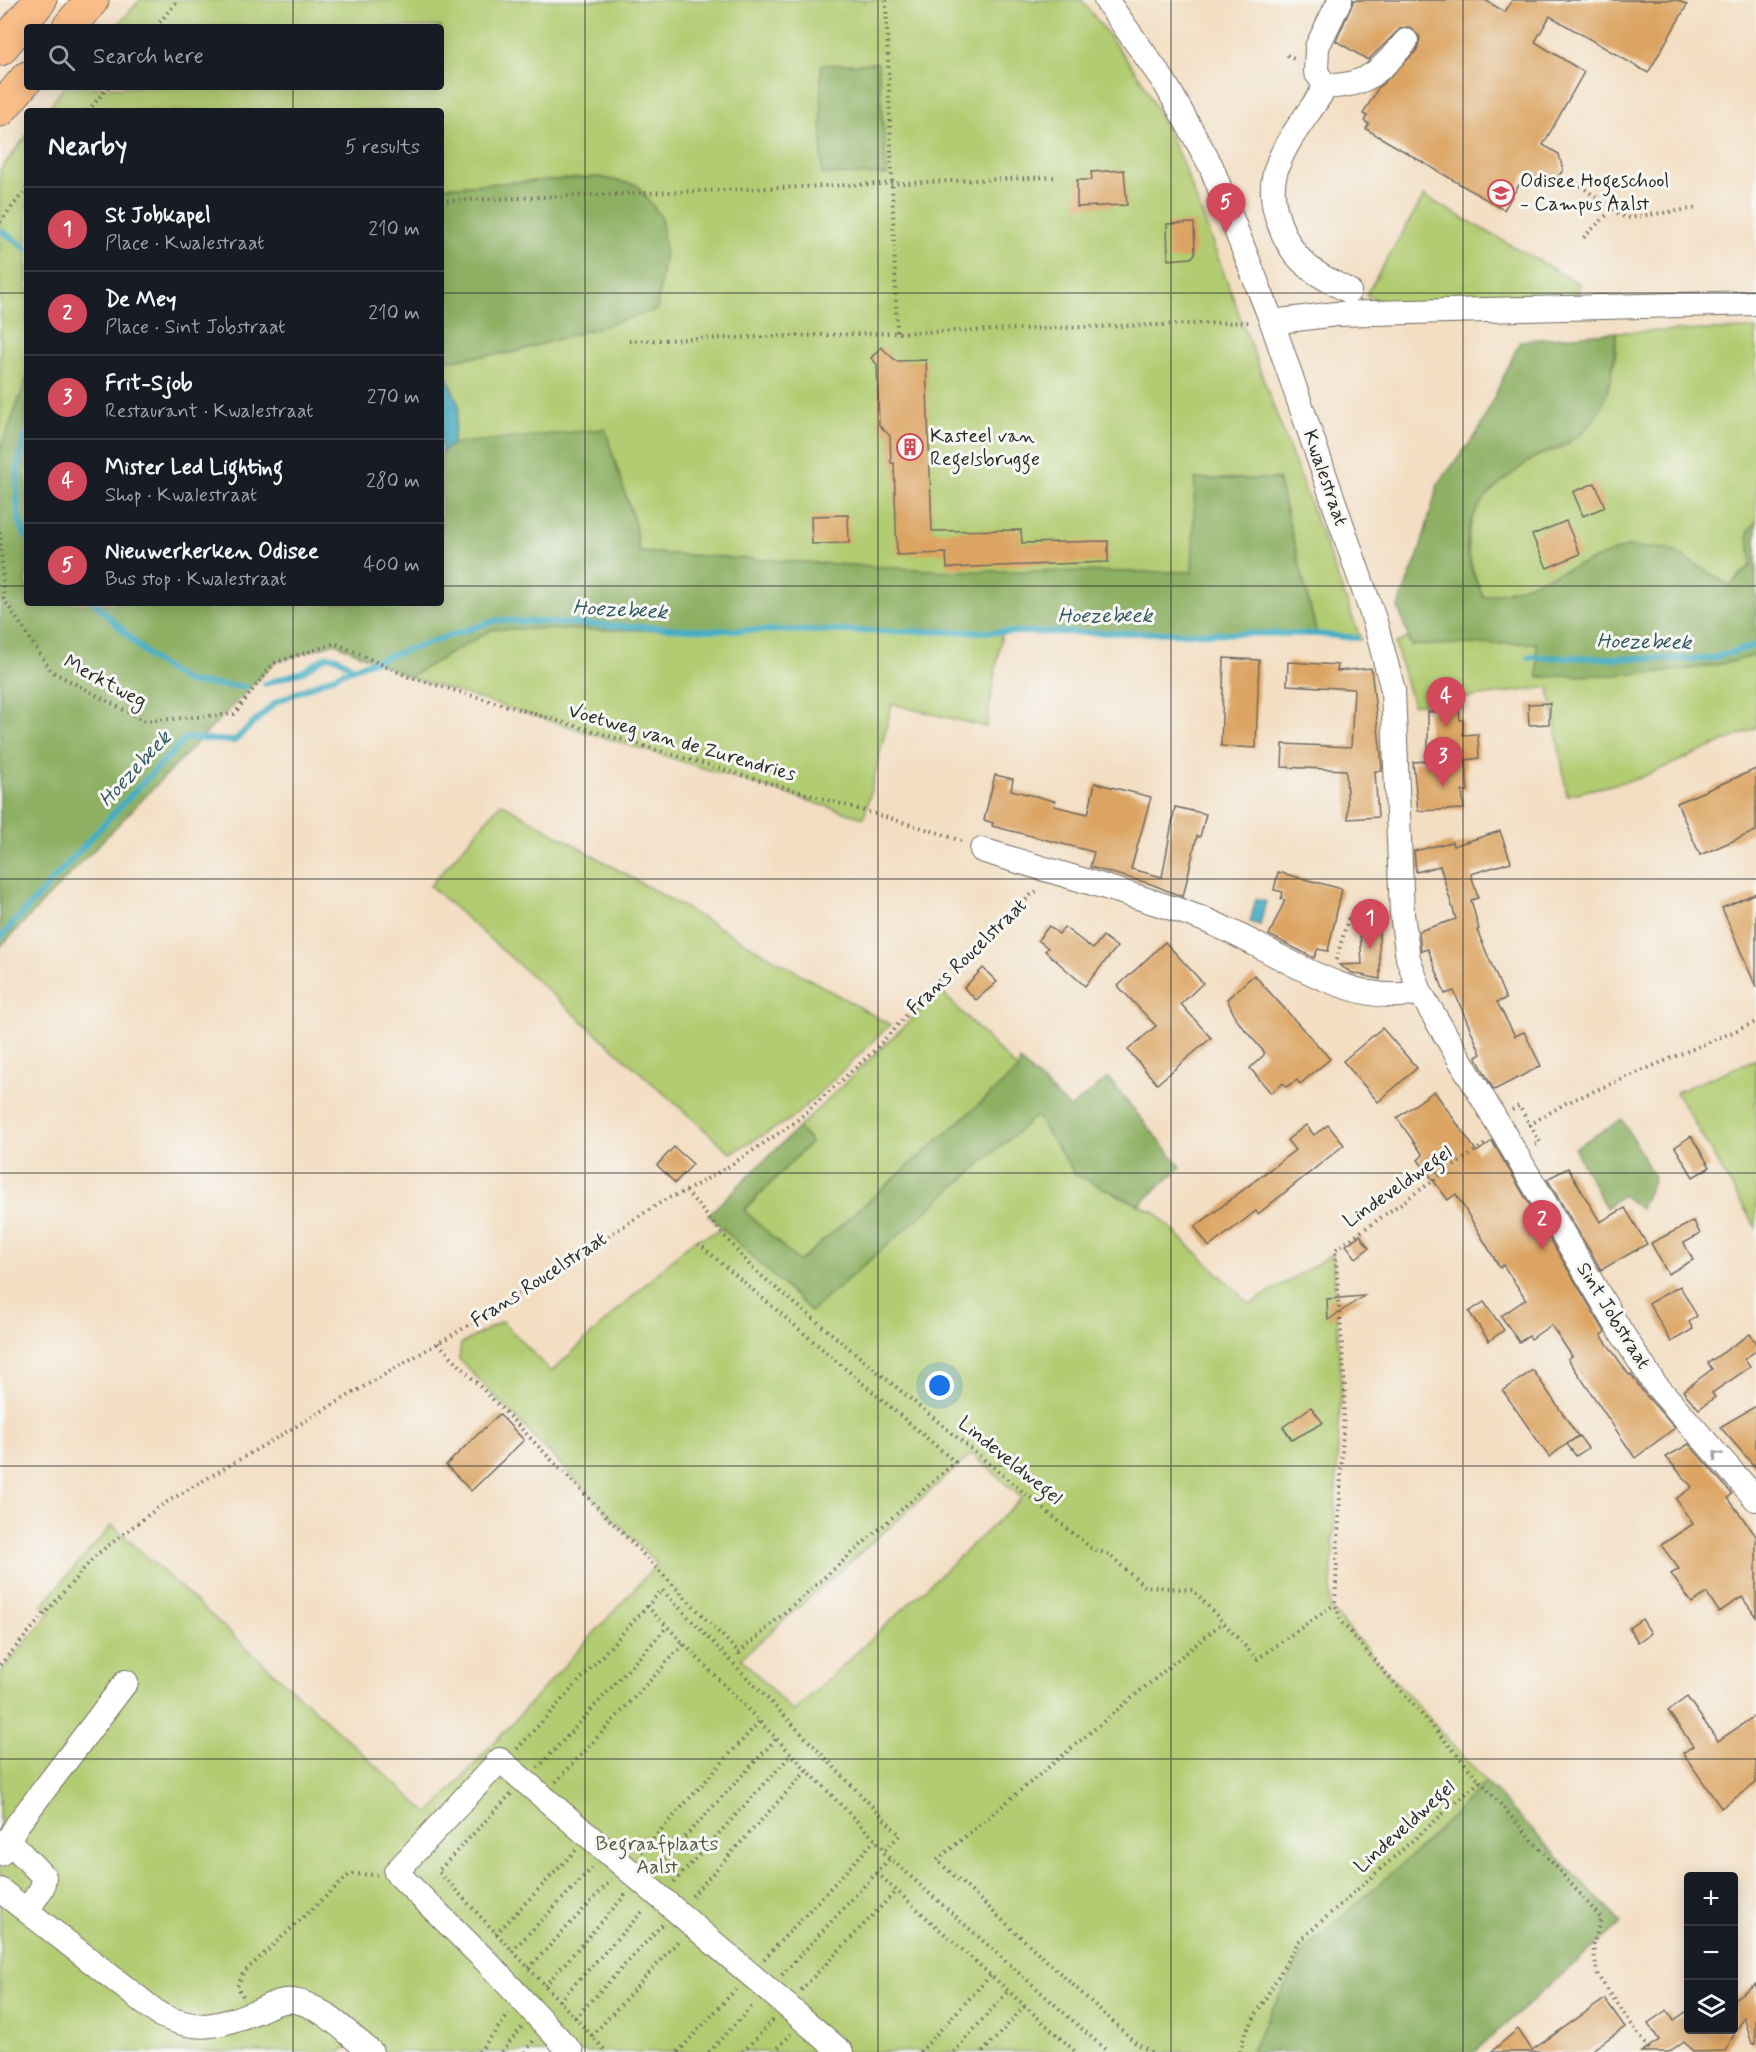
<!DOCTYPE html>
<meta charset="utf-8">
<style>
:root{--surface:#171b24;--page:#20242c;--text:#f1f3f6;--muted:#9ea1a6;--line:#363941;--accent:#d1495b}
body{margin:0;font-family:Mynerve,sans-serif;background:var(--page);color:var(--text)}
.controls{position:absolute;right:18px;bottom:18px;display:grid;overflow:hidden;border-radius:6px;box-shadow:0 3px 15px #0003}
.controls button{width:54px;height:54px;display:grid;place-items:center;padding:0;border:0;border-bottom:2px solid var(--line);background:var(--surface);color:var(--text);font:30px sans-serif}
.you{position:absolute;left:940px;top:1386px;width:21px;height:21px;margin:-15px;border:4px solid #fff;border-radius:50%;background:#1a73e8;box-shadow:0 0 0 9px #1a73e833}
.badge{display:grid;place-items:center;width:39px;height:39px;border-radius:50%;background:var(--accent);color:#fff;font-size:20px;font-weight:700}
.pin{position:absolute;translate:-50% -50px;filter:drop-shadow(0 2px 3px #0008)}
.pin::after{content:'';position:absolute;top:32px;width:21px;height:18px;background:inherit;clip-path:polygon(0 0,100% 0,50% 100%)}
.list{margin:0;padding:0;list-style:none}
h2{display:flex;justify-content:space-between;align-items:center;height:78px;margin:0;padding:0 24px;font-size:26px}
h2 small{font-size:20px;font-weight:400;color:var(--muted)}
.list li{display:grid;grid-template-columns:39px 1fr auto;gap:18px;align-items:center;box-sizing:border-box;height:84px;padding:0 24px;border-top:2px solid var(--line)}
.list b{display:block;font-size:22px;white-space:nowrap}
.list p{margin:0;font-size:20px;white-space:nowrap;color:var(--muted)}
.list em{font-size:20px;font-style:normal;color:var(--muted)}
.icon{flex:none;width:33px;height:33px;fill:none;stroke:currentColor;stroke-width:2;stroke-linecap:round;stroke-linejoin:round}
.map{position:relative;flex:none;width:1756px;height:2052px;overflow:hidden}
.search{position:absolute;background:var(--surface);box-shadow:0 3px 15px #0003;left:24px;top:24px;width:420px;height:66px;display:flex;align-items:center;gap:15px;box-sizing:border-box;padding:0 21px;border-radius:6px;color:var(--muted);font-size:22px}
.panel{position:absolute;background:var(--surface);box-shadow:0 3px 15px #0003;left:24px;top:108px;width:420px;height:498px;border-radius:6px}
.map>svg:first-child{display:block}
.green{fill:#b2cc72;stroke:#6e7c4e;stroke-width:1.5;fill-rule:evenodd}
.forest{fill:#8db064;stroke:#5c6e48;stroke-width:1.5}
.water{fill:#45aec4;stroke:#386c78;stroke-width:1.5}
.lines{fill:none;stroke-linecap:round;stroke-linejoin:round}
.stream{stroke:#45aec4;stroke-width:6}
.building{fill:#dca462}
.minor-casing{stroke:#716a60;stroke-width:26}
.highway-casing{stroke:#716a60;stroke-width:35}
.path{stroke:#716a60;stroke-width:4;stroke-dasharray:1.5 4.5;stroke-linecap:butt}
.minor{stroke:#fff;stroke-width:24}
.highway{stroke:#f8bd88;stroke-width:33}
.oneway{stroke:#a0a0a0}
.grid{fill:none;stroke:#2b2b2b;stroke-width:1.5;stroke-opacity:0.55}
.labels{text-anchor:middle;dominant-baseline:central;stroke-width:6;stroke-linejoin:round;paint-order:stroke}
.poi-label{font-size:20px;fill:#2b2b2b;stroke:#f6f6f2;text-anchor:start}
.street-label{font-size:20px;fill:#2b2b2b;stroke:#f6f6f2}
.park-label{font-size:20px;fill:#545b40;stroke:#f6f6f2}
.water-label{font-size:21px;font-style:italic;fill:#345961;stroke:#f6f6f2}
</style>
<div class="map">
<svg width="1756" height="2052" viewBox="0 0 1756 2052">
<rect width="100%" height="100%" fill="#f6f6f2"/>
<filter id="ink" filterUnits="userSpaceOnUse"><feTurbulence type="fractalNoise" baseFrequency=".0167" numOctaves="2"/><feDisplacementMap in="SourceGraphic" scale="12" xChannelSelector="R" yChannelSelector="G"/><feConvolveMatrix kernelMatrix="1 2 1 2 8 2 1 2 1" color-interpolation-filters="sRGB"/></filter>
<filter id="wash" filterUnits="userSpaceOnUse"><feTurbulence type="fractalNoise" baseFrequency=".008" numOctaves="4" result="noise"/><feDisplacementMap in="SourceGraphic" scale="24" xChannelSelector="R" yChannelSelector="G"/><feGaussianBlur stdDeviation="1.35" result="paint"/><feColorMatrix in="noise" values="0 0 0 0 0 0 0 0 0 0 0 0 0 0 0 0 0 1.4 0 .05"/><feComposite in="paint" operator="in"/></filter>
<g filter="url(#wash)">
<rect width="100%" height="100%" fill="#f3dec2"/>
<!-- green -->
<g class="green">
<path d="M140,0H1082L1142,80L1183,164L1361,640L1317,634L1278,479H1195L1193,572L945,571L638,552L635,525L605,429L452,444L459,406L441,361L515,352L665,251L661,217L637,185L599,177L441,187V111H46L64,87H441V27H116Z"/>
<path d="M27,135V378L0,451V170Z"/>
<path d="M1424,196L1580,284L1576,297L1392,306L1366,295Z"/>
<path d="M1756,329V521L1748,533L1752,564L1730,586L1670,549L1484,597C1450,529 1473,495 1534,458C1544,452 1560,451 1568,444C1573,440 1610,372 1614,364C1617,355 1616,342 1616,332Z"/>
<path d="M493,629L1002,632L986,727L892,704L864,818L409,677Z"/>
<path d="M1407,638L1411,645L1537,643L1538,677C1610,673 1686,677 1756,655V728L1637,779L1567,795L1549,687L1413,705L1395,644Z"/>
<path d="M501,803L890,1025L793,1118L731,1153L430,886Z"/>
<path d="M941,991L1018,1070L799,1262L744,1211L811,1142L798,1128Z"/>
<path d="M1756,1059V1228L1676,1092Z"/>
<path d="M1036,1115L1076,1175L1154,1212L1250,1304L1333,1254L1341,1386L1330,1608L1486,1782L1416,1852L1305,1949L1250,2052H358L349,2045L342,2052H0V1673L51,1612L41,1606L112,1525L429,1814L657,1564L459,1359L461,1344L502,1321L551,1372L691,1242L723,1229L811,1311ZM972,1454L1022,1498L793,1712L741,1658Z"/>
</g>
<!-- forest -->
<g class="forest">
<path d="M878,63L887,175L822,174L821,65Z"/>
<path d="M599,177L637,185L661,217L665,251L657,310L515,352L441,361V187Z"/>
<path d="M1616,332C1614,364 1612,397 1591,423C1578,442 1557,447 1537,456C1528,461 1519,469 1511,475C1464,509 1454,545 1484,597L1510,591L1626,547L1670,549L1730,586L1752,564L1748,533L1756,521V655C1686,677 1610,674 1538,677L1537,643L1411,645L1398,607L1420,550L1438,484L1478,432L1520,341Z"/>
<path d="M27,378V603H441V453L452,444L605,429L635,525L639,552L945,571L1192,572L1195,479H1278L1317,634L493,629L409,677L335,643L274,663L0,947V451Z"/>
<path d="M1020,1061L1070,1108L1108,1078L1181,1167L1139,1205L1076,1175L1036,1116L811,1311L708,1215L798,1128L811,1142L744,1210L799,1262L1018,1070Z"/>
<path d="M1622,1119L1654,1177L1641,1209L1622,1195L1606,1208L1574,1148Z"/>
<path d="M1486,1782L1621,1923L1474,2052H1250L1305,1949L1416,1852Z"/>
</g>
<!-- water -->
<g class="water">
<path d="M441,361L459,406L452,444L441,453Z"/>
<path d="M1256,899L1266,902L1260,925L1250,922Z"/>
</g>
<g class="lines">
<!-- stream -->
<g class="stream">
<path d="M3,232L27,249"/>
<path d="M27,433C16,451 12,523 27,537"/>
<path d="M95,603L153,660L187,682L245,687"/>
<path d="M1529,657L1710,659L1756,645"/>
<path d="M265,684L304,671L327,656L338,658L353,668"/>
<path d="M0,938L112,815L186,738L234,741L276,702L353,668L497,620L708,630L1317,634L1356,638"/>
</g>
</g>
<g id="blocks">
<!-- building -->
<g class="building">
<path d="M1354,0H1485L1505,12L1512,0H1678L1687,5L1648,73L1550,16L1535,42L1584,72L1543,145L1559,154L1563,170L1556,180L1547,183L1526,173L1504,210L1366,129L1369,124L1364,121L1367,116L1363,114L1378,88L1417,50L1420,37L1409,27L1401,28L1368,60L1336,41Z"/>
<path d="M1124,170L1127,205L1077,207V180H1092L1091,172Z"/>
<path d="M1194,223L1195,254L1191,258L1168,260L1167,224Z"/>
<path d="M881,347L896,361L926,360L932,531L1021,530L1022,543L1108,541V562L947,568L946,553L897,555L894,463H891L890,436L879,425L877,364L871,358Z"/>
<path d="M1595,483L1605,507L1583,516L1573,492Z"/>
<path d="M848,515L849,543L812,544L811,516Z"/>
<path d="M1566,521L1580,554L1547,568L1532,535Z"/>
<path d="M1224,658L1259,660L1256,748L1221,746Z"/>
<path d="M1288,662L1338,665L1337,671L1371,668L1381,754L1382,771H1375L1378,817L1348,819L1346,770L1282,767L1283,744L1351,747L1354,689L1287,685Z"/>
<path d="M1550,703L1549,724L1529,725L1528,704Z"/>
<path d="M1459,710L1460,720H1463V735L1478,734L1479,758L1466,760L1468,791H1462L1464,809L1418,811L1413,762L1428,761V712Z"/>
<path d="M1756,769V831L1700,855L1677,803Z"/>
<path d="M995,775L1013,779L1011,790L1055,801L1054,806L1088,814L1095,783L1151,797L1131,869L1162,877L1175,807L1206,814L1200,837L1197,836L1183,897L1151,884L1090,867L1094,852L992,826L993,823L984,820Z"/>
<path d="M1500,831L1511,862L1471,874L1478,898L1471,900L1479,929L1477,930L1506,999L1497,1002L1515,1036L1524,1032L1541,1066L1494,1090L1476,1057L1481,1054L1454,991L1445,994L1428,949L1421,951L1419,931L1456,919L1440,866L1416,872L1414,851L1452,842L1453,846Z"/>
<path d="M1278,872L1342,889L1328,951L1318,949L1314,958L1269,935L1285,900L1281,899L1283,892L1274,890Z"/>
<path d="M1756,893V987L1722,908Z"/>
<path d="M1049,926L1059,934L1064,927L1093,949L1103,936L1117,947L1085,986L1045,951L1048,948L1038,940Z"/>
<path d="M1360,932H1379L1380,979L1352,973L1339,965L1362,964Z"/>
<path d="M1165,942L1203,983L1181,1004L1211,1038L1157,1084L1128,1050L1156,1026L1118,986Z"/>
<path d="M983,968L997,982L976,1000L964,988Z"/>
<path d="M1254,975L1330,1059L1300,1084L1297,1080L1286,1087L1283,1083L1271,1093L1250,1068L1264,1055V1052L1236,1019L1227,999Z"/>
<path d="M1382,1028L1417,1068L1378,1102L1343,1061Z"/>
<path d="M1434,1091L1477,1152L1492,1141L1605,1332L1601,1335L1629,1375L1631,1374L1643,1392L1675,1428L1635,1458L1568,1359L1572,1356L1551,1325L1531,1339L1529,1336L1519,1342L1501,1316L1526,1299L1503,1265L1500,1268L1456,1194L1448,1200L1418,1160L1423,1155L1397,1118Z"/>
<path d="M1306,1125L1314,1135L1328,1125L1344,1145L1258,1214L1256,1211L1209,1247L1195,1227L1295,1150L1287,1140Z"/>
<path d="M1691,1136L1710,1167L1693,1177L1675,1147Z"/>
<path d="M674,1147L693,1164L675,1183L657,1165Z"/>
<path d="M1568,1168L1600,1222L1625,1208L1647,1244L1601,1270L1547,1179Z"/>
<path d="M1694,1221L1700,1234L1684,1243L1693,1260L1668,1274L1651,1243Z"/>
<path d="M1360,1235L1369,1248L1356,1258L1346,1245Z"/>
<path d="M1680,1286L1697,1316L1689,1322L1693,1329L1671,1342L1649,1303Z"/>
<path d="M1364,1296L1328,1320L1327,1299Z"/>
<path d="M1484,1302L1504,1330L1489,1341L1469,1312Z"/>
<path d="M1750,1334L1756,1342V1351L1744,1359L1750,1367L1712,1393L1715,1397L1699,1409L1683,1391L1712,1369L1708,1363Z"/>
<path d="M1533,1370L1578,1436L1549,1457L1503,1391Z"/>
<path d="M1756,1406V1468L1720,1427Z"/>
<path d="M1311,1407L1323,1423L1292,1440L1283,1427Z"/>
<path d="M499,1414L524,1440L471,1491L446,1465Z"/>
<path d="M1579,1436L1588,1448L1576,1456L1567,1444Z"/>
<path d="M1689,1444L1732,1494L1728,1498L1756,1536V1617L1742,1597L1719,1612L1707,1593L1692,1603L1671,1574L1679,1569L1661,1545L1693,1524L1676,1499L1692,1487L1666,1457Z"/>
<path d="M1642,1619L1651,1633L1638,1642L1629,1628Z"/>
<path d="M1687,1697L1718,1741L1756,1715V1783L1721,1808L1683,1753L1693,1746L1668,1711Z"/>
<path d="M1756,1984V2043L1752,2044L1744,2017L1725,2051L1693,2052L1684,2041L1669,2052H1641L1659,2040L1648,2023L1667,2010L1674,2021L1689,2011V2030H1734V1999Z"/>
<path d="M1605,1999L1625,2027L1589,2052H1491L1518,2029L1532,2050Z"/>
</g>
</g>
</g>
<g filter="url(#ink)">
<use href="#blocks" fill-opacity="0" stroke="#716a60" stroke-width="1.5"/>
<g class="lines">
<defs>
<g id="minor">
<path d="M1106,0L1165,83L1211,166L1272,322L1375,622L1393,690L1402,914L1408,958L1420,992L1621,1332L1654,1383L1756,1499"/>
<path d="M1326,86L1316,72L1317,47L1340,0"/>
<path d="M1349,291C1334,283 1318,276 1306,265C1283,245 1267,202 1275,173C1283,142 1310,113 1326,86C1367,87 1381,70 1406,41"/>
<path d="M1272,322L1336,314L1756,303"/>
<path d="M982,850C1055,873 1129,892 1200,918C1266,942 1348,1011 1420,992"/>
<path d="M8,1840L44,1877L42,1888L27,1911"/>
<path d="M0,1854L17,1825L126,1682"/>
<path d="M0,1890L160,2015C200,2033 218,2026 258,2011C269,2006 281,1999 294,2001C322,2005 349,2035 371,2052"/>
<path d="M571,2052L486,1961L396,1872L500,1760L841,2052"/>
</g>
<g id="highway">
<path d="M69,27L92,0"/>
<path d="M0,49L40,0"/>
<path d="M0,110L27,78"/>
</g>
</defs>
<!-- minor casing -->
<use href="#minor" class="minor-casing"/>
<!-- highway casing -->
<use href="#highway" class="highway-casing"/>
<!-- path -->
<g class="path">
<path d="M886,0L897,332"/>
<path d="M156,27L178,0"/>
<path d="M1287,55L1297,61"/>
<path d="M88,111L108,87"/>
<path d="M1571,178L1612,210L1582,239"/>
<path d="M441,201L1056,177"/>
<path d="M1612,210L1626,218L1698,208"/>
<path d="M0,222L27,188"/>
<path d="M629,341L1252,322"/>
<path d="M0,532L4,599L51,671L145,721L234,714L274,663L335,643L409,677L943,834L965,843"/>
<path d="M1336,960L1348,919L1381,916"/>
<path d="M1512,1110L1519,1106L1540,1142L1535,1145"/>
<path d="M1529,1125L1566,1103L1756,1022"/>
<path d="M686,1191L752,1268L1091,1548L1109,1555L1144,1586L1193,1590L1257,1659L1335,1604"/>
<path d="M438,1343L739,1653L955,1462L699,1244"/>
<path d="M647,1606L885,1850"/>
<path d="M0,1665L96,1555L160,1506L481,1318L666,1199L686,1191L731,1165L794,1123L873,1052L945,973L971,953L1031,895L1040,889"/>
<path d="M517,1749L662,1590L900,1835L883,1852L1108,2052"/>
<path d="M538,1768L667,1627"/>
<path d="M1480,1781L1601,1918L1593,1946L1598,1976L1651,2052"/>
<path d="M556,1782L684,1644"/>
<path d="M511,1794L438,1871L607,2052"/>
<path d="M641,1852L759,1722"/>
<path d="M656,1868L776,1739"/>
<path d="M877,1873L1076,2052"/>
<path d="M674,1882L791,1755"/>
<path d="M692,1896L807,1770"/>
<path d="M496,1934L576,1850"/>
<path d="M512,1951L594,1866"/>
<path d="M764,1959L875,1840"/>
<path d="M529,1968L611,1880"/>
<path d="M782,1975L890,1858"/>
<path d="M545,1986L627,1893"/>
<path d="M801,1990L896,1891"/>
<path d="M243,1996L237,1987L243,1973L350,1874L377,1875"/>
<path d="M559,2001L645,1909"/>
<path d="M575,2018L663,1924"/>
<path d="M592,2036L680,1939"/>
<path d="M479,2052L509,2014"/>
<path d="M502,2052L522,2027"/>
<path d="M525,2052L534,2040"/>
<path d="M678,2052L736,1989"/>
<path d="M709,2052L754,2004"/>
<path d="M743,2052L773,2020"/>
<path d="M774,2052L791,2034"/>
<path d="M920,2052L991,1975"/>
<path d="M954,2052L1008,1991"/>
<path d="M983,2052L1025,2006"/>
<path d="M1151,2052L1135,2042L937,1860L1223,1622"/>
<path d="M1240,2052L1245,2034L1298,1942L1480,1781L1342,1623L1335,1604L1345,1387L1335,1250L1485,1144"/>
</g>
<!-- minor -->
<use href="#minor" class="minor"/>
<!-- highway -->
<use href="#highway" class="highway"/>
</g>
<!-- one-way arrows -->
<defs><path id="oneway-chevron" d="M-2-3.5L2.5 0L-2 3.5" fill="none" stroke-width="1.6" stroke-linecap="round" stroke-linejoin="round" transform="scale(1.5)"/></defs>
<use class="oneway" href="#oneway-chevron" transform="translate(1717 1455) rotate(-131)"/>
</g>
<!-- grid -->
<path class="grid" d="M293,0V27M585,0V2052M878,0V2052M1171,0V2052M1463,0V2052M293,87V111M0,293H27M441,293H1756M0,586H27M441,586H1756M293,603V2052M0,879H1756M0,1173H1756M0,1466H1756M0,1759H1756"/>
<!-- icons -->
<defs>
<symbol id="university-ring" viewBox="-11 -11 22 22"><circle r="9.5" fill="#f6f6f2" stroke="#d1495b" stroke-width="1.5"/><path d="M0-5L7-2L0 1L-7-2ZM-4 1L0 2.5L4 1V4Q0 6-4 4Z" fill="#d1495b"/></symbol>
<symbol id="building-ring" viewBox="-11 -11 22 22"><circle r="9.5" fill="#f6f6f2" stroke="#d1495b" stroke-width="1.5"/><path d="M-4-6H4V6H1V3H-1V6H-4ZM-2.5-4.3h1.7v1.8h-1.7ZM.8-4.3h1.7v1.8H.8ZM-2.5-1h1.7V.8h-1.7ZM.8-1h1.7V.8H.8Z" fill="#d1495b"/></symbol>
</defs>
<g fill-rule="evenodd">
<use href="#university-ring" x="1486" y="178" width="30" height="30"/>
<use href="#building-ring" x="895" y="432" width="30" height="30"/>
</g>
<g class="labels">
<!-- poi labels -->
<g class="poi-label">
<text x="1520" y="181">Odisee Hogeschool<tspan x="1520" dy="23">- Campus Aalst</tspan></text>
<text x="930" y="436">Kasteel van<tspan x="930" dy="23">Regelsbrugge</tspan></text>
</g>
<!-- street labels -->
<g class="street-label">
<text transform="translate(1325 478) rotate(71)">Kwalestraat</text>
<text transform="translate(105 682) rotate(28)">Merktweg</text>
<text transform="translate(682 743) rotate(16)">Voetweg van de Zurendries</text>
<text transform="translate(967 957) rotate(-44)">Frans Roucelstraat</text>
<text transform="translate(1398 1187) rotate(-35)">Lindeveldwegel</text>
<text transform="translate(539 1280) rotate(-33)">Frans Roucelstraat</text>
<text transform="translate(1613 1316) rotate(58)">Sint Jobstraat</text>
<text transform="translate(1010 1461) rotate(39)">Lindeveldwegel</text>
<text transform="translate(1405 1827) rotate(-42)">Lindeveldwegel</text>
</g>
<!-- park labels -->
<g class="park-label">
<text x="657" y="1844">Begraafplaats<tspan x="657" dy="23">Aalst</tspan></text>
</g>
<!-- water labels -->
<g class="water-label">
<text transform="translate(620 610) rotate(3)">Hoezebeek</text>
<text x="1105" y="616">Hoezebeek</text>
<text transform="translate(1644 642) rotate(1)">Hoezebeek</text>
<text transform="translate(135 769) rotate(-47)">Hoezebeek</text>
</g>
</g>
</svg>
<div class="controls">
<button>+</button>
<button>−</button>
<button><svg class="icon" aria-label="layers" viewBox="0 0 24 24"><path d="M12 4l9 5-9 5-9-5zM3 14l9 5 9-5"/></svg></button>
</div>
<div class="you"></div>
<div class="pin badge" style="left:1370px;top:949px">1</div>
<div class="pin badge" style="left:1542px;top:1250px">2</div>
<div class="pin badge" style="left:1443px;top:787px">3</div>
<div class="pin badge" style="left:1446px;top:727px">4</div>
<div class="pin badge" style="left:1226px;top:233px">5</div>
<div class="search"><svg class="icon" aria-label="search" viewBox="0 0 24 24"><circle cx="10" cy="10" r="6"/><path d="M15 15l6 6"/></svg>Search here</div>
<section class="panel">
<h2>Nearby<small>5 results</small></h2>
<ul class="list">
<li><span class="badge">1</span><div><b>St Jobkapel</b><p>Place · Kwalestraat</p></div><em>210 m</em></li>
<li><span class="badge">2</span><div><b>De Mey</b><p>Place · Sint Jobstraat</p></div><em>210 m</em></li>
<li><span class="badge">3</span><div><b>Frit-Sjob</b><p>Restaurant · Kwalestraat</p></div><em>270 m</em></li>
<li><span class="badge">4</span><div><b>Mister Led Lighting</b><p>Shop · Kwalestraat</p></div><em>280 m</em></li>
<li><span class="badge">5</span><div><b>Nieuwerkerken Odisee</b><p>Bus stop · Kwalestraat</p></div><em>400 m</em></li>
</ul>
</section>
</div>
